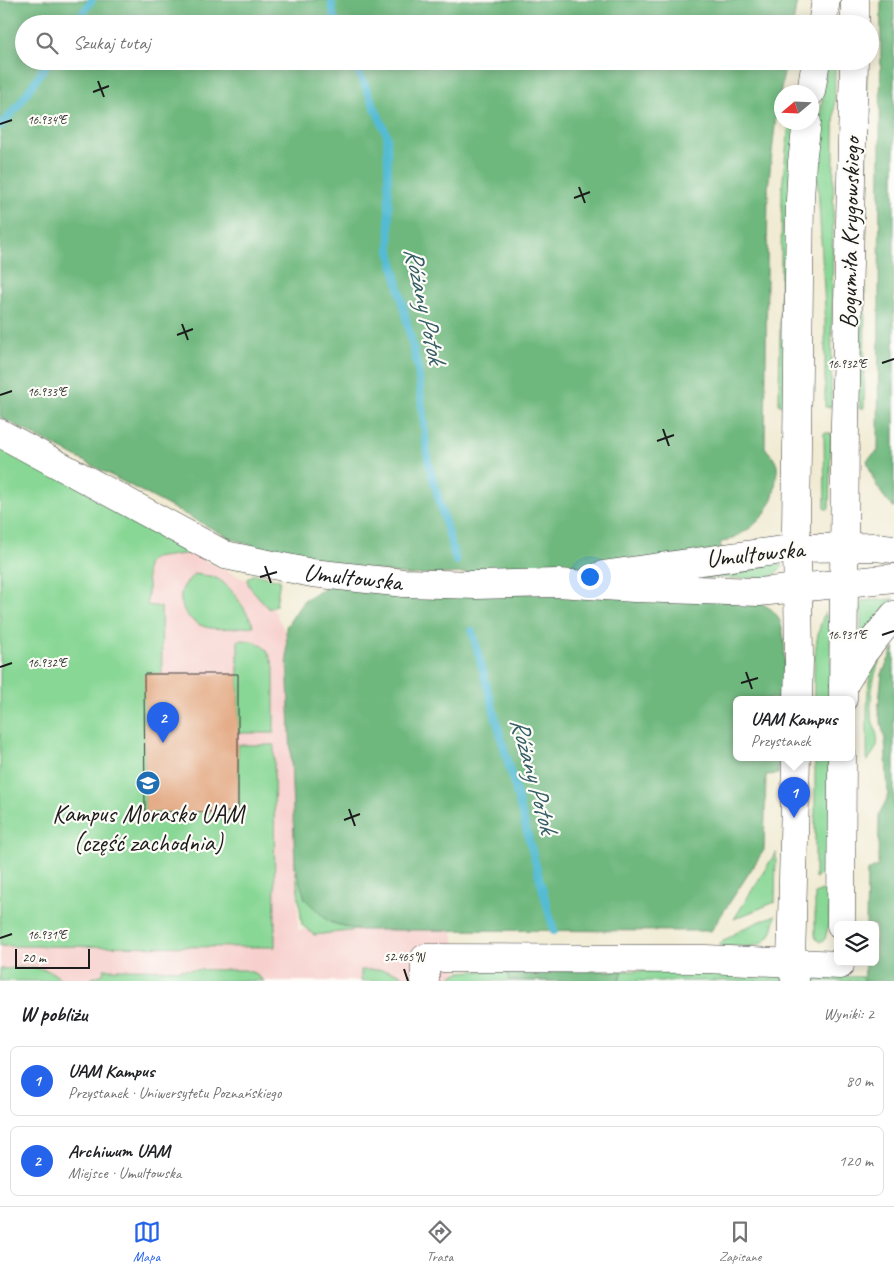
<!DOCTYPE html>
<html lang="pl">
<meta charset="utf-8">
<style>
:root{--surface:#fff;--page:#f2f2f2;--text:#202124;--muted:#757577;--line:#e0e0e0;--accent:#2563eb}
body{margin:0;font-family:Caveat,sans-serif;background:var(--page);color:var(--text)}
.controls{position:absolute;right:15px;bottom:15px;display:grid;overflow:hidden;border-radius:8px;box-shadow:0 2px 12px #0003}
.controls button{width:45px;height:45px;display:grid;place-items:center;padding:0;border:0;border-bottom:1px solid var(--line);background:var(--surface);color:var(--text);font:25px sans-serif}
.compass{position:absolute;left:774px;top:85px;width:45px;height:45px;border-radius:50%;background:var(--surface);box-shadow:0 2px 12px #0003;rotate:251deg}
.scale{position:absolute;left:15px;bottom:12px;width:75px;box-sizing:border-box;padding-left:5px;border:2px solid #1c1c1c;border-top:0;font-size:14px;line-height:18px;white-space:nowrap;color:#1c1c1c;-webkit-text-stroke:4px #fdfcf7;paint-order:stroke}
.you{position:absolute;left:589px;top:576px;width:18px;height:18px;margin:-12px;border:4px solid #fff;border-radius:50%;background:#1a73e8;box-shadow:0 0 0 8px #1a73e833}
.badge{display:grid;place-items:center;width:32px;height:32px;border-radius:50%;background:var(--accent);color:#fff;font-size:16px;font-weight:700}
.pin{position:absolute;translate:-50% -41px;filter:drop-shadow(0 1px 2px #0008)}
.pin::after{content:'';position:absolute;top:26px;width:18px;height:15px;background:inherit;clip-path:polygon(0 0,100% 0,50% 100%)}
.popup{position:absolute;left:733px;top:696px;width:122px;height:65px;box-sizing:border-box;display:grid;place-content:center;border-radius:8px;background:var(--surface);filter:drop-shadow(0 1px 4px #0005);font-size:16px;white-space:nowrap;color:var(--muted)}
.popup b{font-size:19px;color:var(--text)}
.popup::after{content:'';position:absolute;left:50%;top:100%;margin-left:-10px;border:10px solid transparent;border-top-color:var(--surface)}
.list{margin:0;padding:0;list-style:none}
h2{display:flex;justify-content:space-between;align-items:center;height:65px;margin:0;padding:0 20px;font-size:21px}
h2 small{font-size:16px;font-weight:400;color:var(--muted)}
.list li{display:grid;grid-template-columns:32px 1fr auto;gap:15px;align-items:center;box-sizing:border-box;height:70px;margin:0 10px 10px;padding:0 10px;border:1px solid var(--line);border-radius:8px}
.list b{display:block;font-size:19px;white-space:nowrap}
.list p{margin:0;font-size:16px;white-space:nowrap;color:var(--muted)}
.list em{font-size:16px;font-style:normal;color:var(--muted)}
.icon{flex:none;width:28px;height:28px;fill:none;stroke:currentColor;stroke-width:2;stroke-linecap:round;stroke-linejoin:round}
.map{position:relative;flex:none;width:894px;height:981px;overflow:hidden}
.search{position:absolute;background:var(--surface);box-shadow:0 2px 12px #0003;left:15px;right:15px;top:15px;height:55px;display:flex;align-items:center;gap:12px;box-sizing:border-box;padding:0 18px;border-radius:28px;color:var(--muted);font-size:19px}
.sheet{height:225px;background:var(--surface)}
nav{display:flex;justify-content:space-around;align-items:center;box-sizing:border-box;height:70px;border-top:1px solid var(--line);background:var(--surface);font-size:14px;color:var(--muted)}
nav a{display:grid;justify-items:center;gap:2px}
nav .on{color:var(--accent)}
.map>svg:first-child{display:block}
.built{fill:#f7d0cd}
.green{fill:#88d795;stroke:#527a58}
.forest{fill:#6eb87e;stroke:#456a4d}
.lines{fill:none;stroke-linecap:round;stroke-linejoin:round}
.stream{stroke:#55bbd3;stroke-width:8}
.building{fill:#e4ac87}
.minor-casing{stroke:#3c3b37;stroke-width:29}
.tertiary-casing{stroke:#3c3b37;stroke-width:29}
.minor{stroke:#fff;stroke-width:28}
.tertiary{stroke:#fff;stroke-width:28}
.ticks{fill:none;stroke:#1c1c1c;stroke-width:2}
.labels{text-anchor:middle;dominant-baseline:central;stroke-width:4.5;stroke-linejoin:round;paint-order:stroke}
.street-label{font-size:25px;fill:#1c1c1c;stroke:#fdfcf7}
.poi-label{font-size:25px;fill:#1c1c1c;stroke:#fdfcf7}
.water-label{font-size:26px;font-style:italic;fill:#335c65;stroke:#fdfcf7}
.ticks-label{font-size:12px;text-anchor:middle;fill:#1c1c1c;stroke:#fdfcf7;stroke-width:4.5;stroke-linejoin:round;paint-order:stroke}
</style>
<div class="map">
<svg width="894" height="981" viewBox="0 0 894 981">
<rect width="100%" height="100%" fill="#fdfcf7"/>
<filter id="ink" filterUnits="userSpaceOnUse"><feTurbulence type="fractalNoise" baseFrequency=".02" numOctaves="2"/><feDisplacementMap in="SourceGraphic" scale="10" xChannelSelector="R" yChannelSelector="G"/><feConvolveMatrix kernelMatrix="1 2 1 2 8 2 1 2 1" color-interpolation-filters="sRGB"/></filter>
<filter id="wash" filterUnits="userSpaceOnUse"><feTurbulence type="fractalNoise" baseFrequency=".0096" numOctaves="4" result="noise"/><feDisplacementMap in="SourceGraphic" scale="20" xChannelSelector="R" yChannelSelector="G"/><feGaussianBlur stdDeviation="1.12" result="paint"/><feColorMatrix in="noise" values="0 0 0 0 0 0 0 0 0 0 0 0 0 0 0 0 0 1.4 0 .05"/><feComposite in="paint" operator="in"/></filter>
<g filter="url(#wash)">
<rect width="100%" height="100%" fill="#f1ebd3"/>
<!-- built -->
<path class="built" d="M0,456L163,541L263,588L292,646L298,930L452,921L458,981H0Z"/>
<!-- green -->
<g class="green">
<path d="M827,61H835L831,407H825V308L816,151Z"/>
<path d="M867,61L864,408H859Z"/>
<path d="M789,123H795L784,405H779L782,189Z"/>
<path d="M824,433H831L829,509H825Z"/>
<path d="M0,444L193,549L191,553L154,558C143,563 147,574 148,584C149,590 147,598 147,605L161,607L162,674H145V812H238V745H274L275,947L0,946Z"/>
<path d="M776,563L783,566L776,573L768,578L608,580Z"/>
<path d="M194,574C199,575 205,575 210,576C230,580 245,610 254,626C241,627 225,630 211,628C194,626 179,612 181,594C182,586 189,580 194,574Z"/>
<path d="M254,574L280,580L276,605L269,609L249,586L247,579Z"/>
<path d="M894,599L876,619L861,642V601Z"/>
<path d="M825,612L830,626L832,699H814C814,669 813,641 825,612Z"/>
<path d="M893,636C877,661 870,682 871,712C871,723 880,735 877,746C875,751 870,757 867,762C868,733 863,680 877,654C881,647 888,641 893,636Z"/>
<path d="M238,640C259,640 268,646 274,667V733H238Z"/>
<path d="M815,757H831L830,870L815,878Z"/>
<path d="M776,852L775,902L734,919Z"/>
<path d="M295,866L306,899L329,922L358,930L314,935L302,925Z"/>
<path d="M830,886L829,924L825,939L820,942L817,940L815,936V894Z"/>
<path d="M775,915C773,952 749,947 720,946L719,944L742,929Z"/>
<path d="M0,969C18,969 50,962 61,981H0Z"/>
<path d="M104,969L245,970L254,973L264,981H89L92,978L103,974Z"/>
<path d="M361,970C378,970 396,967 408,981H361Z"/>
<path d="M591,970L865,977L864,981H444L459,972L473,971Z"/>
</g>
<!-- forest -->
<g class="forest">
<path d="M0,0H797L793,24H24V61H786L776,117L768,188L765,447C768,452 774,457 776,463C778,467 777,474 776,478C774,514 752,532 720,543L722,550L559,570L406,575L269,552L230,538L0,417Z"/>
<path d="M881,0H894V508C880,494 872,480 867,460L878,451Z"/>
<path d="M333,584L761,603C764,605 768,607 771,609C792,625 783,676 781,699H736V757H779L778,774L766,775L764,850L711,931L358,930L329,922L305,899L295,866L286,627L304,600Z"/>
<path d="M894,648V981H864L865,962H875V925H866L867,871L878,866L879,814L886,801L888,793L885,740L878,710L882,674Z"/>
<path d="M507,971H623L619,981H509Z"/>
</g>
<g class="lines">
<!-- stream -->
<g class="stream">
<path d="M331,0L334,18L337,24"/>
<path d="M75,24L92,0"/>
<path d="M354,61L387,135L390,251L418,369L428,461L456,561"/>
<path d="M0,126L18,106L49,61"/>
<path d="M472,631L554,931"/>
</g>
</g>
<g id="blocks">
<!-- building -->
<path class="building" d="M144,674H238V812H145Z"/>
</g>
</g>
<g filter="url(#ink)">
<use href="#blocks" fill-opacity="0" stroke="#3c3b37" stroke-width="1"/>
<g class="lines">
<defs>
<g id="minor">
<path id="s1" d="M0,433L225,555L312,573L404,583L476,585L558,583L634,588L759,592L798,588L799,660L798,699"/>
<path d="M602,575L797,548"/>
<path d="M843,686L864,652L894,615"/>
<path d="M843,699L844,584"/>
<path d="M841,925L842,757"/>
<path d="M795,980L791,962L796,757"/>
<path d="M425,981V958L706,959L840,965"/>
</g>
<g id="tertiary">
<path d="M822,24L826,0"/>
<path d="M855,24V0"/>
<path d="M811,92L816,61"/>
<path d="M807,122L802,162L800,200L796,530L798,588L894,578"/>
<path d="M797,548L875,547L894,549"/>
<path d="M844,584L845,423L854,61"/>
</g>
</defs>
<!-- minor casing -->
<use href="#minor" class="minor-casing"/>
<!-- tertiary casing -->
<use href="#tertiary" class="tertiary-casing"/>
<!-- minor -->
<use href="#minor" class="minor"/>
<!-- tertiary -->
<use href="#tertiary" class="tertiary"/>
</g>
</g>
<!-- ticks -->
<path class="ticks" d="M98,81L104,97M93,92L109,86M0,124L12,120M579,187L585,203M574,198L590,192M182,324L188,340M177,335L193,329M882,363L894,359M0,395L12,391M663,429L669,446M657,441L674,435M265,566L271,583M260,577L277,572M882,635L894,631M0,667L12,663M746,672L752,689M741,683L758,678M349,809L355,826M344,820L360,814M0,938L12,934M404,969L408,981"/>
<!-- icons -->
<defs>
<symbol id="university-disc" viewBox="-11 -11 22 22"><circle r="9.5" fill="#1f6fb2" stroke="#fdfcf7"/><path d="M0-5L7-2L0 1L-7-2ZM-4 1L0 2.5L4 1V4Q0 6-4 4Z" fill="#fff"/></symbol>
</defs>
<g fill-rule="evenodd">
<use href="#university-disc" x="134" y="769" width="28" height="28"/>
</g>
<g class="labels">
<!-- street labels -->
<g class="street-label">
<text transform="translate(850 233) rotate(-89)">Bogumiła Krygowskiego</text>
<text transform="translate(755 554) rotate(-6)">Umultowska</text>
<text stroke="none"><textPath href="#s1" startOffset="386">Umultowska</textPath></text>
</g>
<!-- poi labels -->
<g class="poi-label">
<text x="148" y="814">Kampus Morasko UAM<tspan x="148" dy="29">(część zachodnia)</tspan></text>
</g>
<!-- water labels -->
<g class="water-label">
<text transform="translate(425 305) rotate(78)">Różany Potok</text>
<text transform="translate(534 775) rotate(75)">Różany Potok</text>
</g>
</g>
<g class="ticks-label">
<text x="47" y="124">16.934°E</text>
<text x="847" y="368">16.932°E</text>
<text x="47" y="396">16.933°E</text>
<text x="847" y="639">16.931°E</text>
<text x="47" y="667">16.932°E</text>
<text x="47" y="939">16.931°E</text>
<text x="404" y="961">52.465°N</text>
</g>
</svg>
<div class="controls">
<button><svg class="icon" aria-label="layers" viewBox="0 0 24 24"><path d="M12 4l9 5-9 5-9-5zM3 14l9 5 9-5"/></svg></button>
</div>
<svg class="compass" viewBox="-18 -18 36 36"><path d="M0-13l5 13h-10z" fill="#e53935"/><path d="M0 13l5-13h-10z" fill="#757577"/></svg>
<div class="scale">20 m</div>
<div class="you"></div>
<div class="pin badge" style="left:794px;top:818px">1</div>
<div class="popup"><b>UAM Kampus</b>Przystanek</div>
<div class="pin badge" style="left:163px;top:743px">2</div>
<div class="search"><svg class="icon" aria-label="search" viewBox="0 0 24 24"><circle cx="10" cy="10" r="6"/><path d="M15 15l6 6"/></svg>Szukaj tutaj</div>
</div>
<section class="sheet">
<h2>W pobliżu<small>Wyniki: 2</small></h2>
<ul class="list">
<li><span class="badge">1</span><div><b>UAM Kampus</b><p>Przystanek · Uniwersytetu Poznańskiego</p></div><em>80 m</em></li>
<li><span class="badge">2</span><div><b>Archiwum UAM</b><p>Miejsce · Umultowska</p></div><em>120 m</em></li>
</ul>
</section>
<nav>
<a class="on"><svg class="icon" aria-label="map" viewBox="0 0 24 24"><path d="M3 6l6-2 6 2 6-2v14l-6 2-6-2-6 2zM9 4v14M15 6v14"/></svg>Mapa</a>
<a><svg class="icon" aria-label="directions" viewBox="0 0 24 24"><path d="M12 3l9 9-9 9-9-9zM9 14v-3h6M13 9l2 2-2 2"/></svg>Trasa</a>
<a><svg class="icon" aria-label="saved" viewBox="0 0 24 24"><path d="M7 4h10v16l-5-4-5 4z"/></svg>Zapisane</a>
</nav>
